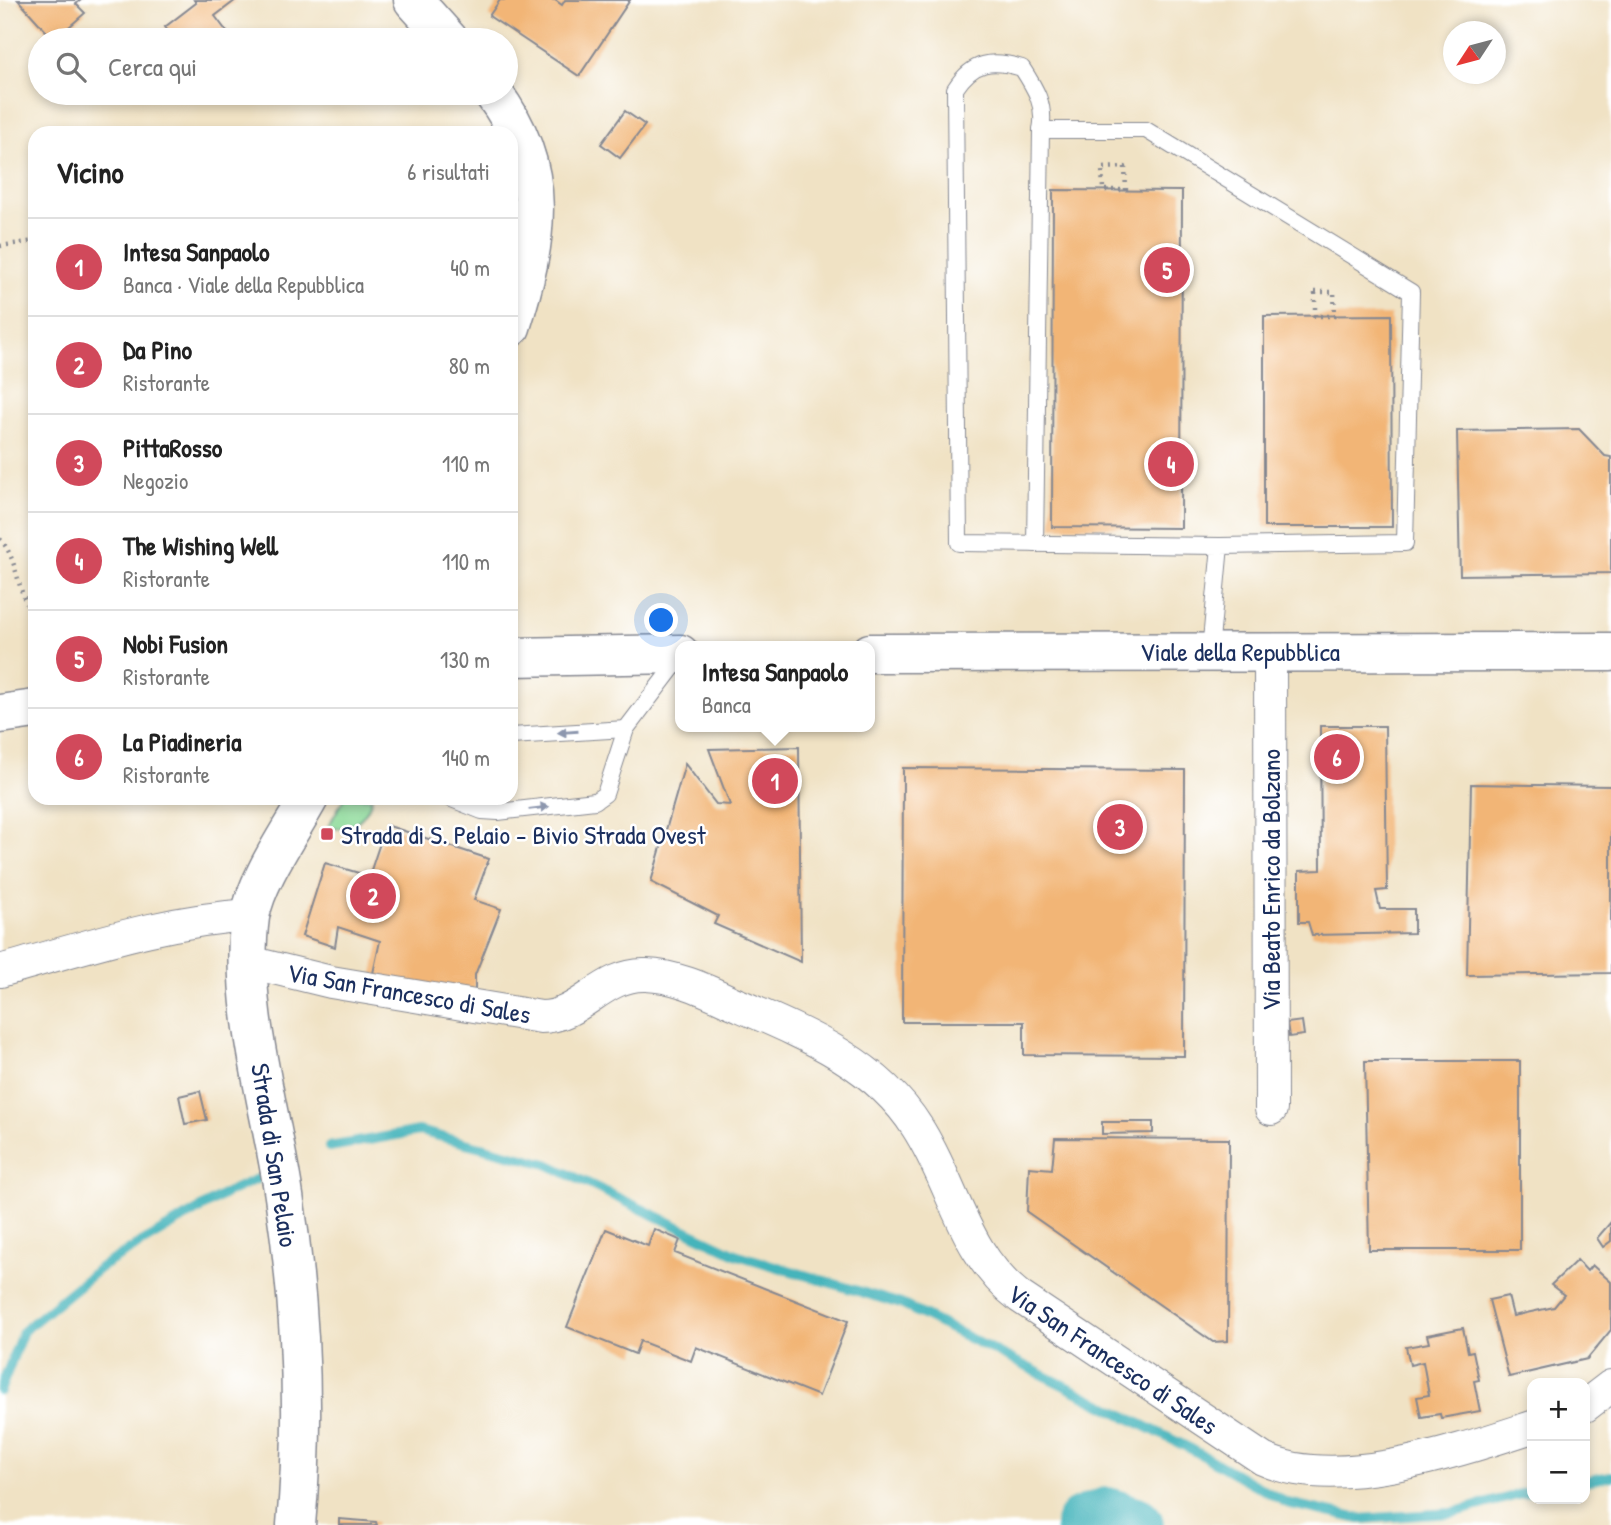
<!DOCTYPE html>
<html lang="it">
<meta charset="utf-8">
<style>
:root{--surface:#fff;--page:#f2f2f2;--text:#222;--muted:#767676;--line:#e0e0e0;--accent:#d1495b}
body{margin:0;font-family:"Patrick Hand",sans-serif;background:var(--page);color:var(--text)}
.controls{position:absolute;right:21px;bottom:21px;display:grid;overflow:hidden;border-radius:14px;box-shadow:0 4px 10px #0003}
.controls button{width:63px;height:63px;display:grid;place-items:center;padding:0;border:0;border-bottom:2px solid var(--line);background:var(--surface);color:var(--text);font:35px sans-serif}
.compass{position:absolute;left:1443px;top:21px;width:63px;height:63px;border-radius:50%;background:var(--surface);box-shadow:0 4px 10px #0003;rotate:234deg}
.you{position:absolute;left:662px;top:621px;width:24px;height:24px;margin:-18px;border:5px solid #fff;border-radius:50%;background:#1a73e8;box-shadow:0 0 0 10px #1a73e833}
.badge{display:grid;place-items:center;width:46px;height:46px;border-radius:50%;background:var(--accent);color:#fff;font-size:23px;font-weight:700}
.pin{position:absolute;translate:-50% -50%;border:4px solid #fff;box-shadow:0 2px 7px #0006}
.popup{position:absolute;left:675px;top:641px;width:200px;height:91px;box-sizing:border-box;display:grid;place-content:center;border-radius:14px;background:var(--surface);filter:drop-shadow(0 2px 5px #0005);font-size:23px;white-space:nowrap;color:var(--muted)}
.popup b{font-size:26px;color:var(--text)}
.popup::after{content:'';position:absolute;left:50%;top:100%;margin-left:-14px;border:14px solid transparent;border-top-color:var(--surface)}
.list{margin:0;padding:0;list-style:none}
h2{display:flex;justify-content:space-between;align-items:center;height:91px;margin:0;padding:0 28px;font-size:30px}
h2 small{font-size:23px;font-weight:400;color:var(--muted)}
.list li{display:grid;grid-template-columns:46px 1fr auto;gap:21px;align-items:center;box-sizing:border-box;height:98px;padding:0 28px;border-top:2px solid var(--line)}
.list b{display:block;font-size:26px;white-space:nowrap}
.list p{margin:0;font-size:23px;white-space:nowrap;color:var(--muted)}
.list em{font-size:23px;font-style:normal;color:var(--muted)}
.icon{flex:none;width:38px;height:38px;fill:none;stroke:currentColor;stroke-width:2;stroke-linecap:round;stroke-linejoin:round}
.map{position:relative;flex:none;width:1611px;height:1525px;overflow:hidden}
.search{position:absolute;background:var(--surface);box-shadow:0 4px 10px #0003;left:28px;top:28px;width:490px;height:77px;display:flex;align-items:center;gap:18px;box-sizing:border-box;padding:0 24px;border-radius:38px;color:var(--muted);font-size:26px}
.panel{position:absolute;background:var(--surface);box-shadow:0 4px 10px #0003;left:28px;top:126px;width:490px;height:679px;border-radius:21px}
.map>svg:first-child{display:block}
.green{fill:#8bda98;stroke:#53847b;stroke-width:2}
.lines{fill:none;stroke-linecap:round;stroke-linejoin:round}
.stream{stroke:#44b4bb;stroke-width:10}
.river{stroke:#44b4bb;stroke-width:58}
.building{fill:#f2b576}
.service-casing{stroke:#868891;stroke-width:18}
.minor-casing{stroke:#868891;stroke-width:34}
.tertiary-casing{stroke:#868891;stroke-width:41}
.secondary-casing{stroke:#868891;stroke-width:41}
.primary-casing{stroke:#868891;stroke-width:41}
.path{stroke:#868891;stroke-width:4.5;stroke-dasharray:2 5;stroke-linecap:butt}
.service{stroke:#fff;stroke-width:16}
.minor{stroke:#fff;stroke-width:32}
.tertiary{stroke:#fff;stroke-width:38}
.secondary{stroke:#fff;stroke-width:38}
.primary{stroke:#fff;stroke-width:38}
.oneway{fill:#8d97ae}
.poi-dot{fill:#d1495b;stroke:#fff;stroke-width:2.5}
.labels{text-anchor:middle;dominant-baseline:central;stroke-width:5;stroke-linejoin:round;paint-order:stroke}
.street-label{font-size:26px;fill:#1b2f5e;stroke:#fff}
.poi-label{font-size:26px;fill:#1b2f5e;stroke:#fff;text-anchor:start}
</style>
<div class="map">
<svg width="1611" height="1525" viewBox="0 0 1611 1525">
<rect width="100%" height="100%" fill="#fff"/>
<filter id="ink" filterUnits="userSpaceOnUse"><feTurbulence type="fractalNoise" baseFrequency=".0143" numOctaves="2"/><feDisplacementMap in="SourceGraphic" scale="14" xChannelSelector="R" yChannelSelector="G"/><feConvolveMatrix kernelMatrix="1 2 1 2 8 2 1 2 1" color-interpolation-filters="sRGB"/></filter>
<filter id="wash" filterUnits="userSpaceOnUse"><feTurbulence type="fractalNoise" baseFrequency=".00686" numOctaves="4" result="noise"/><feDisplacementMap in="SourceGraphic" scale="28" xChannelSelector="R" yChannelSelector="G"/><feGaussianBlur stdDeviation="1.57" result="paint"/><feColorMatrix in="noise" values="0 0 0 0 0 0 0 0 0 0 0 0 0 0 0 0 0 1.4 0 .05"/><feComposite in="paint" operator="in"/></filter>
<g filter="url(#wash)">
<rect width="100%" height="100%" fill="#f0e2c4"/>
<!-- green -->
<path class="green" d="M344,798H372C366,820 353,828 331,829L328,827Z"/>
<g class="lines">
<!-- stream -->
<g class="stream">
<path d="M329,1147L419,1131L547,1164L738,1255L901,1304L1193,1450L1287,1503L1360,1519L1452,1513L1532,1491"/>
<path d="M0,1391L23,1331L101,1267L228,1192L257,1179"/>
<path d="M1585,1481L1611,1476"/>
</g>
<!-- river -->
<path class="river" d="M1084,1525L1107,1516L1135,1525"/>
</g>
<g id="blocks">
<!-- building -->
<g class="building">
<path d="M18,0H81L76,4L85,13L54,40Z"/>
<path d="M194,0H236L215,16L233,40H175L165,27L196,3Z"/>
<path d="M500,0H555L562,5L565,0H630L579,76L489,16Z"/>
<path d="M625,111L645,125L620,158L601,144Z"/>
<path d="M1053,190L1182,191L1181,528L1052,527Z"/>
<path d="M1391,315L1392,527H1264V316Z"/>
<path d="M1579,429L1605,456L1611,457V573L1460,575L1457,431Z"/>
<path d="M1320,726H1385L1387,890L1376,891L1380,909H1414V933L1312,935L1308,922H1299V871L1321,870Z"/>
<path d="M799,747L801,962L714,924L718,916L651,882L685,764L716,804L730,805L709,749Z"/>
<path d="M903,768L1185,770L1184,1056L1024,1055V1022H902Z"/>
<path d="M1471,784L1611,786V973L1467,975Z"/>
<path d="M386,825L489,859L474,900L501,909L475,975V992L372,978L380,941L338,927L335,947L302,936L325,863L369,876Z"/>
<path d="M1302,1021L1304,1035L1289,1037L1287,1023Z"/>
<path d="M1365,1061H1520V1250H1369Z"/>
<path d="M200,1091L207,1120L185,1124L179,1096Z"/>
<path d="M1102,1122H1153V1133L1102,1134Z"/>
<path d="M1055,1138L1229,1139L1228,1341L1213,1342L1027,1212L1029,1167L1052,1169Z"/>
<path d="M1611,1222V1241L1603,1247L1597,1238Z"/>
<path d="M606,1229L648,1246L654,1229L680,1240L675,1253L848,1321L819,1396L696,1347L691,1361L640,1341L635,1354L567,1327Z"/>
<path d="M1577,1260L1587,1271L1592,1265L1611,1282V1330L1587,1359L1509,1377L1489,1300L1508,1296L1513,1316L1554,1307L1564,1295L1551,1285Z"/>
<path d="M1463,1328L1468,1352L1473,1351L1479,1380L1474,1381L1480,1411L1441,1418L1440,1414L1421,1417L1417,1397L1429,1395L1423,1362L1410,1365L1406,1347L1429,1343L1427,1335Z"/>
<path d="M339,1519L376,1522L377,1525H339Z"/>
</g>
</g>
</g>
<g filter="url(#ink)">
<use href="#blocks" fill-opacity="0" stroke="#868891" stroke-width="2"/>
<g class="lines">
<defs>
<g id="service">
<path d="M1035,544L1041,130"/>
<path d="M1210,651L1220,546L959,543L955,89C973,61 992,59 1022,68C1035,88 1046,105 1041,130H1146L1411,292L1405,543L1220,546"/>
<path d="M511,736L626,729"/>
<path d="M449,798L482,811L498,812L595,801L605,794L626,729L680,658"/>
</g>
<g id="minor">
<path d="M1270,651L1271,1109"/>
<path d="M249,962L331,982L541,1017C581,1017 603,973 646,975C678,976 707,991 736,1004C803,1033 877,1063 917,1127C954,1184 963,1254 1020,1297L1263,1459C1336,1493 1458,1451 1532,1427"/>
<path d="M0,971C83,948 164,920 251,915"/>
<path d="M1585,1406L1611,1386"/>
</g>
<g id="tertiary">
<path d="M413,0L449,40"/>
<path d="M493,93C551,169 538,242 511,327"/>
</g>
<path id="secondary" d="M296,1525C306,1415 301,1306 284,1196C271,1108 238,1006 250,917C256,880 291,831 309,798"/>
<g id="primary">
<path d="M870,653L1611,652"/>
<path d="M511,657L680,654"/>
<path d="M0,714L35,709"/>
</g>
</defs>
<!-- service casing -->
<use href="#service" class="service-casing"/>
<!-- minor casing -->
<use href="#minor" class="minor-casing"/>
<!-- tertiary casing -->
<use href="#tertiary" class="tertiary-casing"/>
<!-- secondary casing -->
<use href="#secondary" class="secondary-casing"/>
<!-- primary casing -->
<use href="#primary" class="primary-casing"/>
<!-- path -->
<g class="path">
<path d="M1125,167L1126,190H1103L1102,168Z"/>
<path d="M0,246L35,241"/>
<path d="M1315,292H1334L1335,316H1315Z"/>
<path d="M0,539C20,561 15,593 35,616"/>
</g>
<!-- service -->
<use href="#service" class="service"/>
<!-- minor -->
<use href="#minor" class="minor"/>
<!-- tertiary -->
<use href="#tertiary" class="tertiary"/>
<!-- secondary -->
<use href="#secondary" class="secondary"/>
<!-- primary -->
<use href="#primary" class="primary"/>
</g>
<!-- one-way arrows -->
<defs><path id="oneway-solid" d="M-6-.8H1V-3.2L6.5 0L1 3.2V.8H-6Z" transform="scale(1.75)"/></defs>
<g class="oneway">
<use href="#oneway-solid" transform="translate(568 732) rotate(176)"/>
<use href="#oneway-solid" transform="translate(539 808) rotate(-7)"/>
</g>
</g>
<!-- markers -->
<rect class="poi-dot" x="320" y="827" width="14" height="14" rx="3.5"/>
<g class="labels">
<!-- street labels -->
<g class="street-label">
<text x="1240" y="651">Viale della Repubblica</text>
<text transform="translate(1270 880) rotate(-90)">Via Beato Enrico da Bolzano</text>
<text transform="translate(409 993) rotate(10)">Via San Francesco di Sales</text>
<text transform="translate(275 1155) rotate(81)">Strada di San Pelaio</text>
<text transform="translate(1113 1359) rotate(34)">Via San Francesco di Sales</text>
</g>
<!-- poi labels -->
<g class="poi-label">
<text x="341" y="834">Strada di S. Pelaio - Bivio Strada Ovest</text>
</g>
</g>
</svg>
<div class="controls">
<button>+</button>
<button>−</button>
</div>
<svg class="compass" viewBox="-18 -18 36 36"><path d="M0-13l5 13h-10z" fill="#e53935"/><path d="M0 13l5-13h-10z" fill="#767676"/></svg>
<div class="you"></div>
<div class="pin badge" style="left:775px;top:781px">1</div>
<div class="popup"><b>Intesa Sanpaolo</b>Banca</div>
<div class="pin badge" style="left:373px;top:896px">2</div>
<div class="pin badge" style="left:1120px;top:827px">3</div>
<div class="pin badge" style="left:1171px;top:464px">4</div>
<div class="pin badge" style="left:1167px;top:270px">5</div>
<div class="pin badge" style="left:1337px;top:757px">6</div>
<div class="search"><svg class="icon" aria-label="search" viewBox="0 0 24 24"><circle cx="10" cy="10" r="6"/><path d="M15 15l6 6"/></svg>Cerca qui</div>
<section class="panel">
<h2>Vicino<small>6 risultati</small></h2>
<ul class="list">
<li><span class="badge">1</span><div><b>Intesa Sanpaolo</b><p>Banca · Viale della Repubblica</p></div><em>40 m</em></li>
<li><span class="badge">2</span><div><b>Da Pino</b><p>Ristorante</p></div><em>80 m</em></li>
<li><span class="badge">3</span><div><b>PittaRosso</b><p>Negozio</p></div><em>110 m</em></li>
<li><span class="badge">4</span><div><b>The Wishing Well</b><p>Ristorante</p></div><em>110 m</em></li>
<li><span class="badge">5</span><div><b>Nobi Fusion</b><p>Ristorante</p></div><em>130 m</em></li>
<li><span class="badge">6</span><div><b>La Piadineria</b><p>Ristorante</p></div><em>140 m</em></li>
</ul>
</section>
</div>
